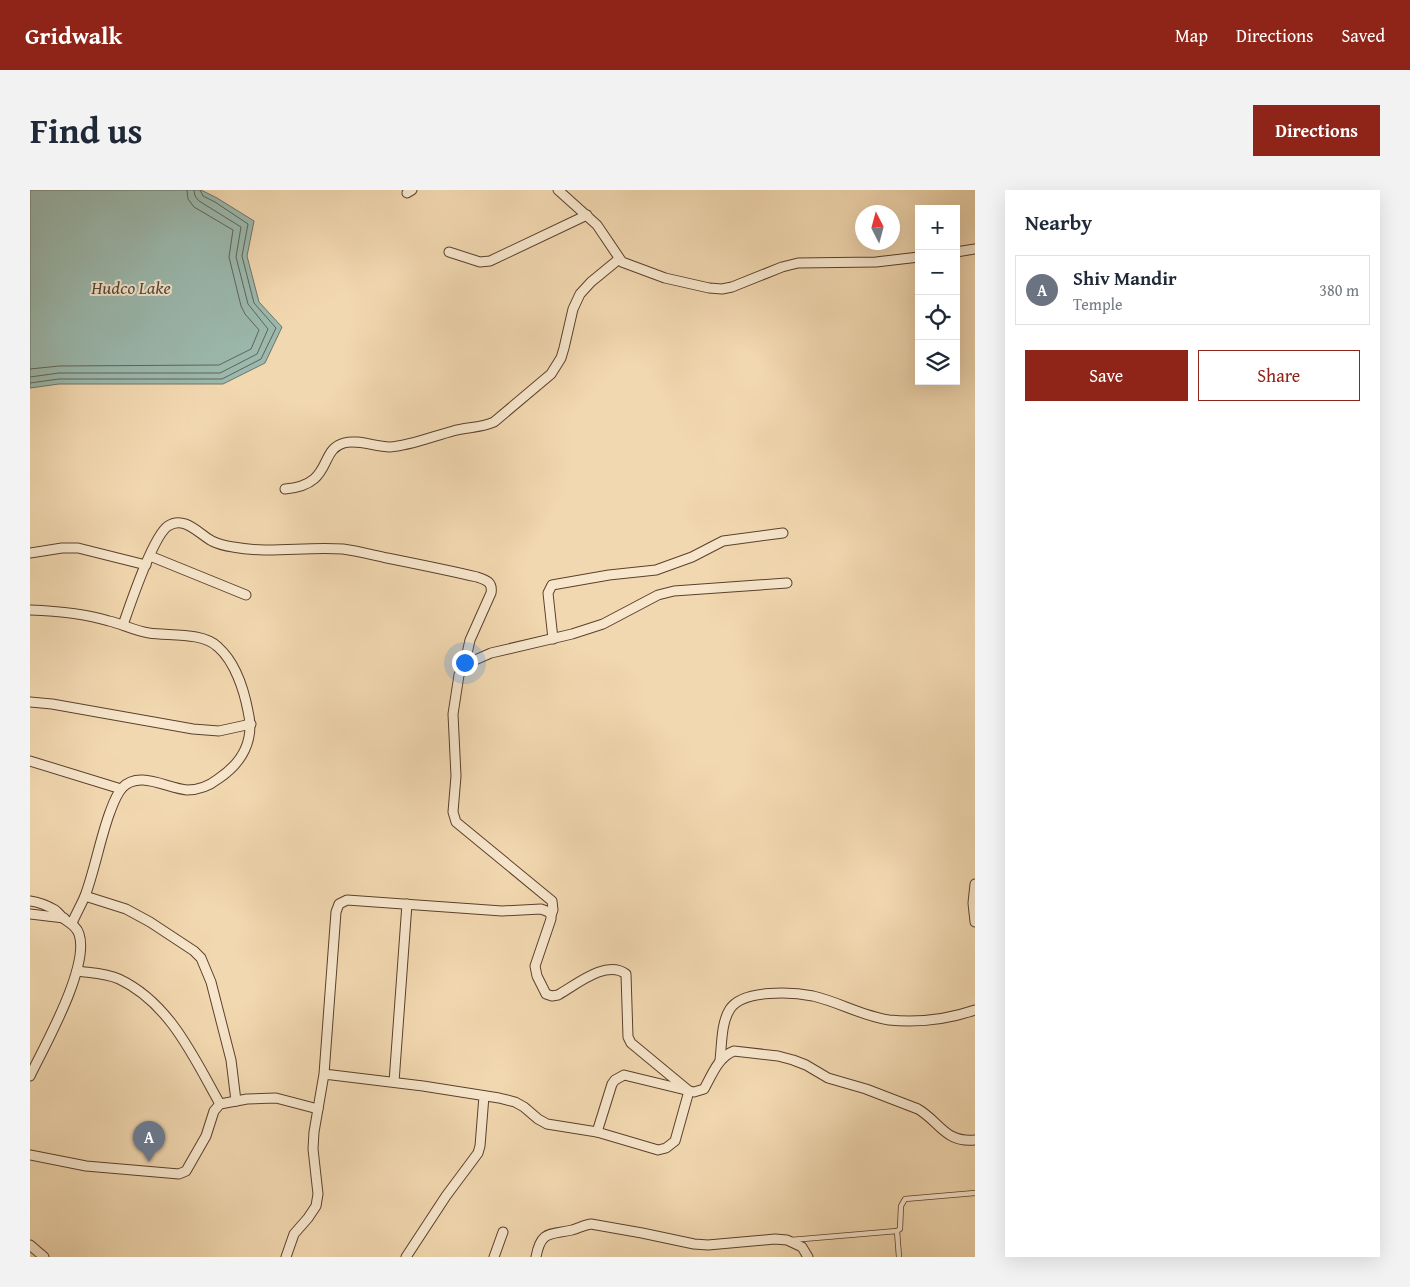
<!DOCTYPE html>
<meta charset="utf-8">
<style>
:root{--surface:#fff;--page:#f2f2f3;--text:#1f2937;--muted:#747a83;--line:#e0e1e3;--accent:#8f2418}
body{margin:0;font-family:"Gentium Book Plus",serif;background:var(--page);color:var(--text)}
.controls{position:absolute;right:15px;top:15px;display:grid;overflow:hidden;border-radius:0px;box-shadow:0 5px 20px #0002}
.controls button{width:45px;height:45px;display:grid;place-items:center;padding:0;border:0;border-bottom:1px solid var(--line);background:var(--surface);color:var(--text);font:25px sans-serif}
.compass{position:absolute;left:825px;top:15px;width:45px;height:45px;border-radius:50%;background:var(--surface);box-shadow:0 5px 20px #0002;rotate:354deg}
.you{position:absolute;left:434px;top:472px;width:18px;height:18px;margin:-12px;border:4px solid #fff;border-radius:50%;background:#1a73e8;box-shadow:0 0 0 8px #1a73e833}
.badge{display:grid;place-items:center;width:32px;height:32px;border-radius:50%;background:var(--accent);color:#fff;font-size:16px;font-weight:700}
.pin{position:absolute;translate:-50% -41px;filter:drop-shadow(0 1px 2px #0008)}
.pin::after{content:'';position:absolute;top:26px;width:18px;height:15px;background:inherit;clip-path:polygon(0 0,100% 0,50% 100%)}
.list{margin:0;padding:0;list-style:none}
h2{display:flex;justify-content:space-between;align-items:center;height:65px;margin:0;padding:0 20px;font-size:21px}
h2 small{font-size:16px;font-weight:400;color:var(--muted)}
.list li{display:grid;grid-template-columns:32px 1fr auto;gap:15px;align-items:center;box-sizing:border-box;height:70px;margin:0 10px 10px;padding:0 10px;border:1px solid var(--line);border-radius:0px}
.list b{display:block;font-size:19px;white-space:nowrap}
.list p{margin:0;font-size:16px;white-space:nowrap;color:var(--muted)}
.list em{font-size:16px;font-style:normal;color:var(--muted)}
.actions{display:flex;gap:10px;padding:15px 20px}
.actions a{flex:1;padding:11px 0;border:1px solid var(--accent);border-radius:0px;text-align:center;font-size:18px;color:var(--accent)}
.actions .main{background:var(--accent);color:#fff}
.icon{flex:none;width:28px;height:28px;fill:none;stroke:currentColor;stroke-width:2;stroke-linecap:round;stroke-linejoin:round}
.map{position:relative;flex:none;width:945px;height:1067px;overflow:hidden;border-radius:0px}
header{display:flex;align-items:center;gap:30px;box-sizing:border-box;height:70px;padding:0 25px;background:var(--accent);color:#fff}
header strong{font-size:24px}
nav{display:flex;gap:28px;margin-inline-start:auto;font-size:18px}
.intro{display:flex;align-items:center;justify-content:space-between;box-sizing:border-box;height:120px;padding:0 30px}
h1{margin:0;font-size:35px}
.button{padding:12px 22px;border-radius:0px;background:var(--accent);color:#fff;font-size:18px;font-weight:700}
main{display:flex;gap:30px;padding:0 30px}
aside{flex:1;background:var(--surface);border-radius:0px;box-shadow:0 5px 20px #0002}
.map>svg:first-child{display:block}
.water{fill:#9bb9ae;stroke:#6d7568}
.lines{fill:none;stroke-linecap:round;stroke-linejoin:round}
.shore{stroke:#626457;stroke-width:1}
.service-casing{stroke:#5b402c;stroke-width:6}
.minor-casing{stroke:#5b402c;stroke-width:11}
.service{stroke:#f7e6cc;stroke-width:4.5}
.minor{stroke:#f7e6cc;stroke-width:9}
.labels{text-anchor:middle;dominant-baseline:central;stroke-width:4;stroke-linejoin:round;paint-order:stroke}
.water-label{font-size:18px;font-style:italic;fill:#514a3d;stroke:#f7e6cc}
</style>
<header>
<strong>Gridwalk</strong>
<nav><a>Map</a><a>Directions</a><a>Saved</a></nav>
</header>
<div class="intro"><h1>Find us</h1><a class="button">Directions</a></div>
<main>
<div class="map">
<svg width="945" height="1067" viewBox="0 0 945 1067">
<rect width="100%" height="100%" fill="#f2d8b0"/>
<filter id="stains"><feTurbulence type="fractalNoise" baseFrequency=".004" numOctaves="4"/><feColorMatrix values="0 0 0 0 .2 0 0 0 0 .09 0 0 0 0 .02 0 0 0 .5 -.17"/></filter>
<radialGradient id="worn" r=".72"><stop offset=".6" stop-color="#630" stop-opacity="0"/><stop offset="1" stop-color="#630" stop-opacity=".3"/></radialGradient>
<!-- water -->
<path class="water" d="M0,0H171L187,8L224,31L217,66L229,112L252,137L235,173L193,194H29L0,198Z"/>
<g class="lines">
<!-- shore -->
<g class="shore">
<path d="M0,179L29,176L189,175L221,159L229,140L215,124L211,116L199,67L203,40L164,17L158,9L157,0"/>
<path d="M0,187L29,183H190L227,164L238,139L218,114L206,67L211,37L169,11L165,6L164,0"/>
<path d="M0,193L29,189H192L231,169L246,138L224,113L212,66L218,34L185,12L173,6L170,0"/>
</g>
<defs>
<g id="service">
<path d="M867,1041L869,1067"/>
<path d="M761,1050L867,1041L870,1039L871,1016L875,1009L945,1003"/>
</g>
<g id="minor">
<path d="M528,0L567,35L592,72L635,88L679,98L692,99L702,97L752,77L768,73L846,72L889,67"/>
<path d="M377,3L382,0"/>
<path d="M419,62L450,72L460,71L557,25"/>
<path d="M926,62L945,59"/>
<path d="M255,299C304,295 288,260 314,253C328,249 345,257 360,257C379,256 404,246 423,241C436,237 451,238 464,232L521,184L531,168L534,158L543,119L550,104L561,92L589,69"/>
<path d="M0,363L32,358H48L116,375"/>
<path d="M120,366L216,405"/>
<path d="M0,420C27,421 53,423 79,431C92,434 105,441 119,443C139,446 173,442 188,457C205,472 214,500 218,521C225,550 212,573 188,589C179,596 168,600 157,600C136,598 109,580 92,598C86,605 83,614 80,622C70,649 65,679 55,706C51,715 46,724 42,733"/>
<path d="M93,435C100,415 123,346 138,336C154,325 169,344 182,351C188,354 196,356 203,357C239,364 276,356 313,359C328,361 343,365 357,368C387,374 417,380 447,387C456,390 463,392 461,403L440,450L434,477"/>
<path d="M523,449L518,403L522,395L579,385L626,380L662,367L693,351L753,343"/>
<path d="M0,512L22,514L163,539L189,541L221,534"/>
<path d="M0,571L91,599"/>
<path d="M945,694L943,713L945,732"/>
<path d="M55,706L96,719L120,732L164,761L171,768L181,792L201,870L206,911"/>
<path d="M0,711C8,712 18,716 25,720C28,722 30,725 33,728C39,733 46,735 49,744C60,776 15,855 0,886"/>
<path d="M0,724L34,728"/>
<path d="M521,725L523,720L522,711L426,632L423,622L426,586L423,524L429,485L434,477L445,470L461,463L542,444L573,434L628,405L644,401L757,393"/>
<path d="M47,781C61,783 76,783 89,789C140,813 164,868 190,914"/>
<path d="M690,870C692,854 691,833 700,819C713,799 763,802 783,806C809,812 832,826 859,830C890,833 916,830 945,820"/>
<path d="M364,892L377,714"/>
<path d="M567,942L582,894L585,890L594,885L664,902L674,899C682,885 688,867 704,861L748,866L763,870L776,875L798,888L836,899L888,919C910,932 915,953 945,950"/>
<path d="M0,965L56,976L149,984L156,981L176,946L184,921L190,914L217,909L246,908L288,919"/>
<path d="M0,1055L14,1067"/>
<path d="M256,1067L264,1044L278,1028L286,1016L288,1004L283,959L284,942L294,884L306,722L309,714L317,710L472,721L511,719L519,722L521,725V729L505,776L507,786L516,804L522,806L528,805C546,795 576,769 596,784L598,847L601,853L659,901L645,951L636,958L628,960L567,942L517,934L508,929L494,917L485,912L469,908L393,896L294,884"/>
<path d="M376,1067L416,1006L448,963L450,956L454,906"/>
<path d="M464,1067L473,1042"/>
<path d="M506,1067C511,1040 520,1045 542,1040C549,1038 554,1035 561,1034L612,1043L664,1054L678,1055L745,1049L757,1050L772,1057L778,1067"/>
</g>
</defs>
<!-- service casing -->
<use href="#service" class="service-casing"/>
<!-- minor casing -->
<use href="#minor" class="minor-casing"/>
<!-- service -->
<use href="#service" class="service"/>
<!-- minor -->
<use href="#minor" class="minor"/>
</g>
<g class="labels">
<!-- water labels -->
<g class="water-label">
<text x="101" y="97">Hudco Lake</text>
</g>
</g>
<rect width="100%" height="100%" filter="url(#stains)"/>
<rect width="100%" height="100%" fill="url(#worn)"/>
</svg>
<div class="controls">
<button>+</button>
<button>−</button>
<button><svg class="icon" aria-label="locate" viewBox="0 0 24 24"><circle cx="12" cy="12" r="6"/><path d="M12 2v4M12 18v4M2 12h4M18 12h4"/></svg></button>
<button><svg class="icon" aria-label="layers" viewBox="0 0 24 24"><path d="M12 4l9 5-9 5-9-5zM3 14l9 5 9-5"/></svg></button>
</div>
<svg class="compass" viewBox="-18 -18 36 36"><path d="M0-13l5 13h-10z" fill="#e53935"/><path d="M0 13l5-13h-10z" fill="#747a83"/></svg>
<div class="you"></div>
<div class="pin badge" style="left:119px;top:972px;background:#6b7280">A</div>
</div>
<aside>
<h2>Nearby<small></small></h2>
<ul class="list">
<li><span class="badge" style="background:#6b7280">A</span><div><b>Shiv Mandir</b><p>Temple</p></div><em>380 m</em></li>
</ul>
<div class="actions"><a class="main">Save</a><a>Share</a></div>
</aside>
</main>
